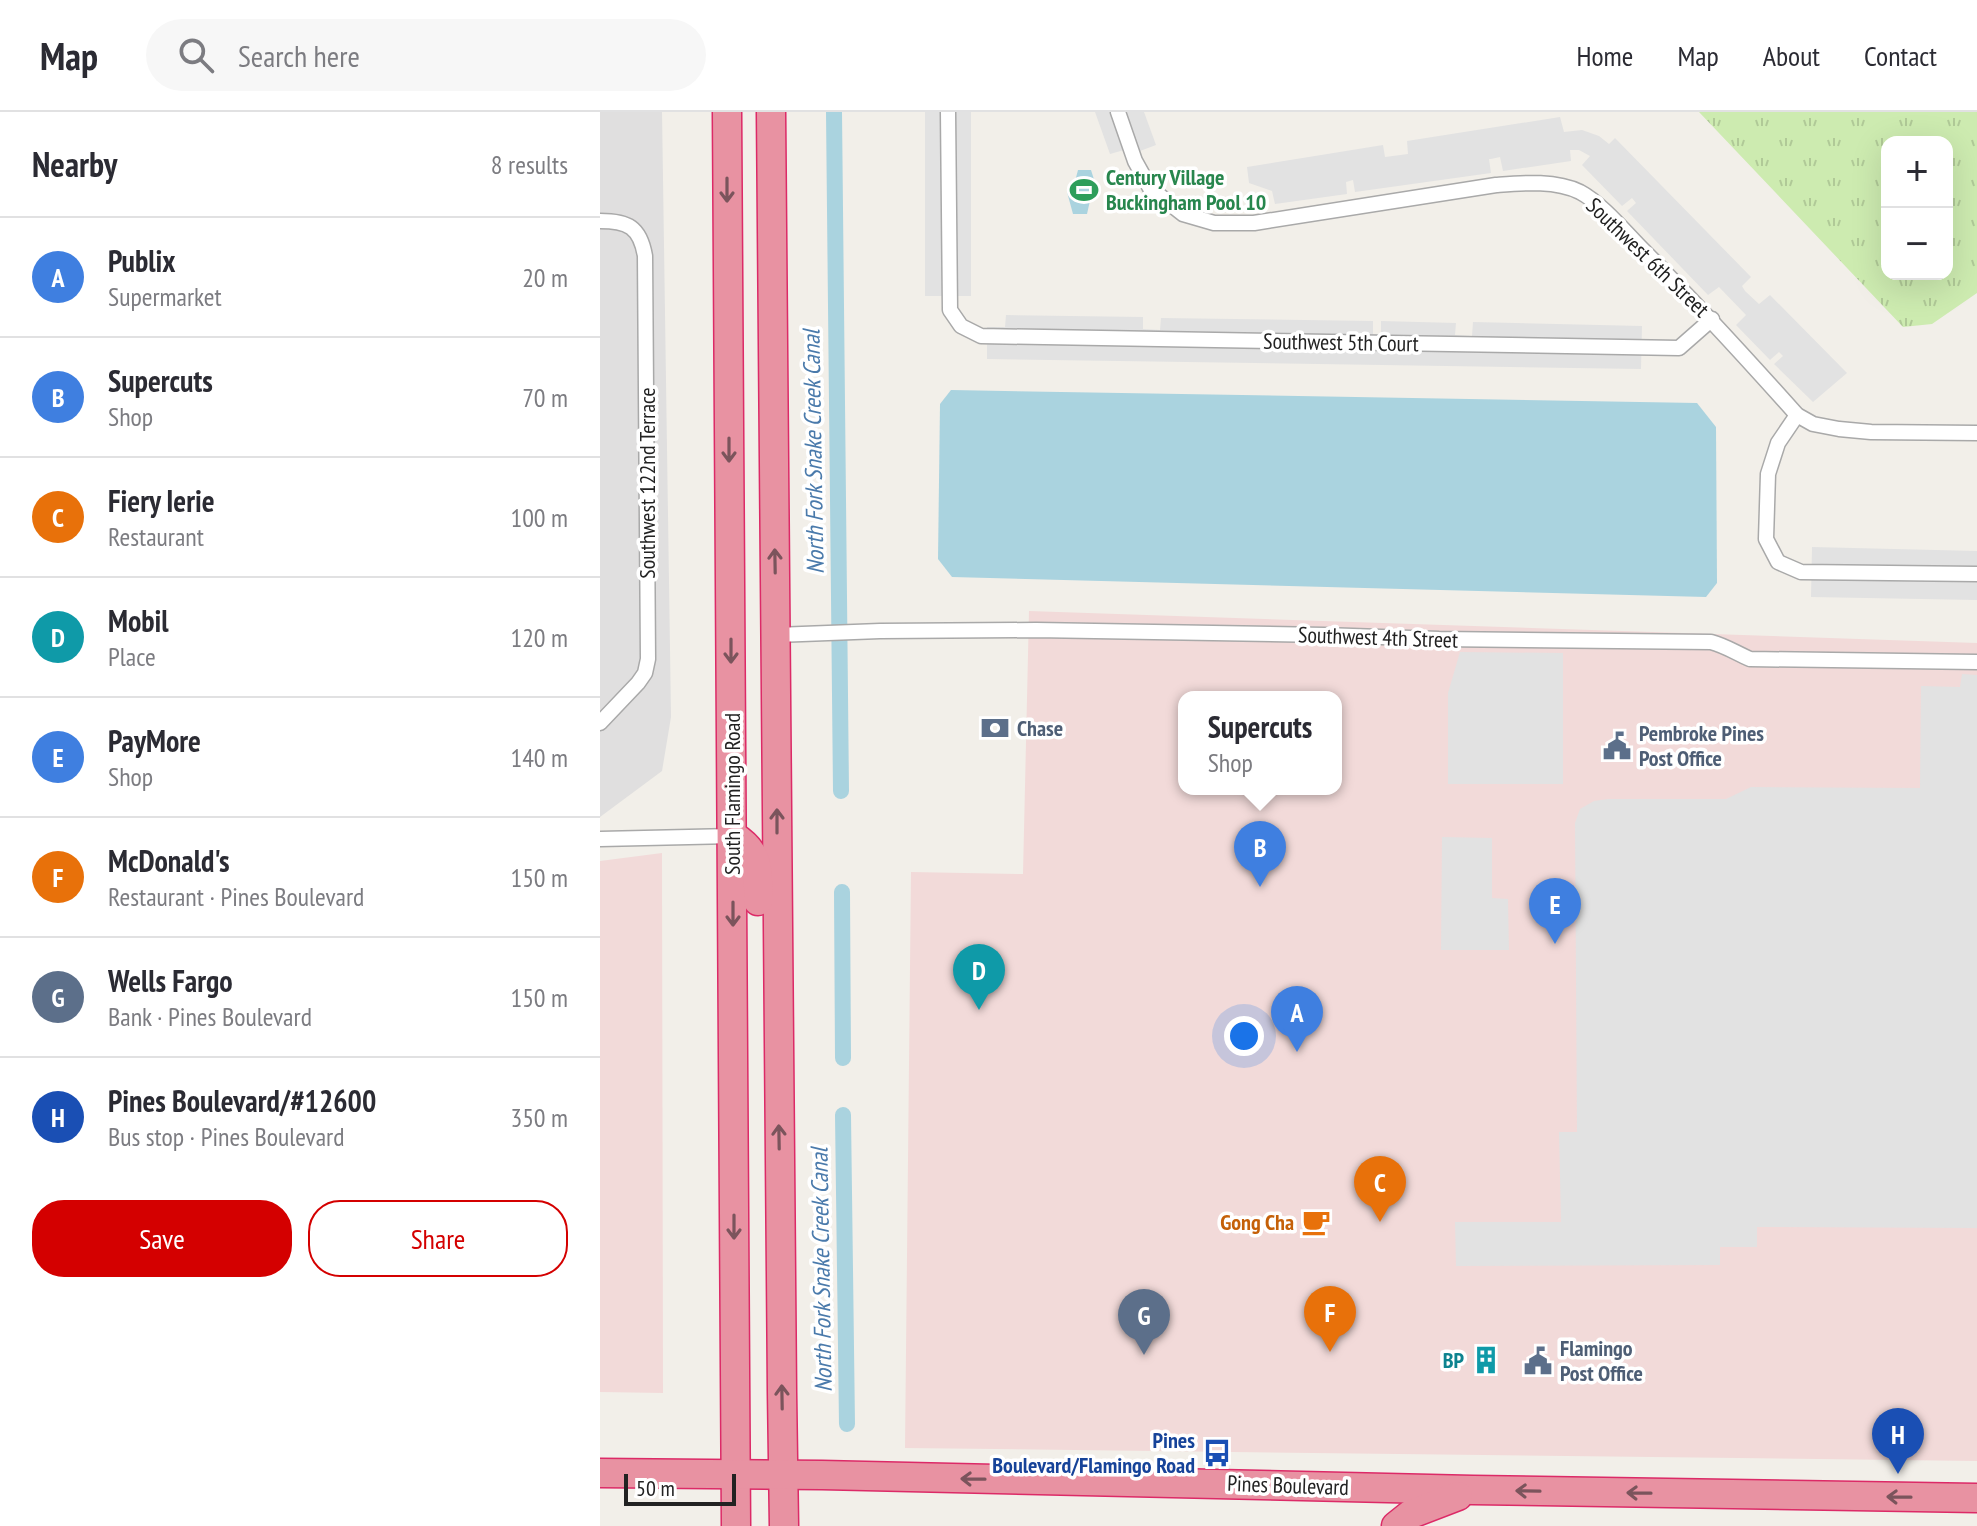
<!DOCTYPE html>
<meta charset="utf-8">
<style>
:root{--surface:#fff;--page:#f7f7f7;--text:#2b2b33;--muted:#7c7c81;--line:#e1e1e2;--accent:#d40000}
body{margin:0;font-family:"PT Sans Narrow",sans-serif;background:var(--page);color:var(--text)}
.controls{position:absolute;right:24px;top:24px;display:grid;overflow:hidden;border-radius:16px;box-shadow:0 8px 32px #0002}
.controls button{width:72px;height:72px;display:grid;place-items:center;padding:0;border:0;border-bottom:2px solid var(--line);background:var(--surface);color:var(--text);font:40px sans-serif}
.scale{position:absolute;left:24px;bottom:20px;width:112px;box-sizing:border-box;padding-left:8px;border:4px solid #222;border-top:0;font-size:22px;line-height:28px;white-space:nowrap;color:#222;-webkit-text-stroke:6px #fff;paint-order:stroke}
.you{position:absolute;left:644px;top:924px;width:28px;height:28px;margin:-20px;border:6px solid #fff;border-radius:50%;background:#1a73e8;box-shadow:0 0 0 12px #1a73e833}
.badge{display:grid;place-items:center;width:52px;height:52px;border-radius:50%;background:var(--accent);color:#fff;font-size:26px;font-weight:700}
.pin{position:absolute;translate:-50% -66px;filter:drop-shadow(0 2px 4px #0008)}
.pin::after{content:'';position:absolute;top:42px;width:28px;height:24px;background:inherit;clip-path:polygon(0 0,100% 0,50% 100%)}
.popup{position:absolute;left:578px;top:579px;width:164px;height:104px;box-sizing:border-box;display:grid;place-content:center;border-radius:16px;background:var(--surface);filter:drop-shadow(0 2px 6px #0005);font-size:26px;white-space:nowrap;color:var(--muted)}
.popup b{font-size:30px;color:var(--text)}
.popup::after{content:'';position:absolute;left:50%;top:100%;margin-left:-16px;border:16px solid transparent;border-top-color:var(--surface)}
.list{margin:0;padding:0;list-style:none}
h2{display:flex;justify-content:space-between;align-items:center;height:104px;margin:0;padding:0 32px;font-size:34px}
h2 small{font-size:26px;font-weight:400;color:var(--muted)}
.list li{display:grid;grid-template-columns:52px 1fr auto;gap:24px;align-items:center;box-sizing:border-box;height:120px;padding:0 32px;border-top:2px solid var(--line)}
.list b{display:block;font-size:30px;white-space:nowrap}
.list p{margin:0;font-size:26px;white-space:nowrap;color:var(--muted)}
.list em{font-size:26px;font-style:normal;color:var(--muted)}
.actions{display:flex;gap:16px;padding:24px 32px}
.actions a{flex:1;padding:18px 0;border:2px solid var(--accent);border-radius:32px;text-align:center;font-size:28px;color:var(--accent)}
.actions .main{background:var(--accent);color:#fff}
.icon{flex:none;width:44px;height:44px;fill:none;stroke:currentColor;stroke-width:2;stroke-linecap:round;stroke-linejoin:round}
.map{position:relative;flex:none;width:1377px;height:1414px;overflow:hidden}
header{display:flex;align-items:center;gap:48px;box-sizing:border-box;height:112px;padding:0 40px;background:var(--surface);border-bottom:2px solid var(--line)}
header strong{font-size:38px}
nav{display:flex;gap:44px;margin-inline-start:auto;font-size:28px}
.search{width:560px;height:72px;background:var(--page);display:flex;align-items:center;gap:20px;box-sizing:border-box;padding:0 28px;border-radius:44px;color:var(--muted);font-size:30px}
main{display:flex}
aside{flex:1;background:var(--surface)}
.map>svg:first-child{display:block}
.residential{fill:#e0dfdf}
.commercial{fill:#f2dad9;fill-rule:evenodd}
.grass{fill:url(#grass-tufts);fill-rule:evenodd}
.parking{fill:#e2e2e2}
.water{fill:#aad3df}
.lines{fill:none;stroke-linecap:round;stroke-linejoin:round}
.canal{stroke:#aad3df;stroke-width:16}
.street-casing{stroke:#a9a9a9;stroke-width:17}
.highway-casing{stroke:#dc2a67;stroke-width:31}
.street{stroke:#fff;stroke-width:14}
.highway{stroke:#e892a2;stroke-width:28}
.oneway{stroke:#7b545c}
.labels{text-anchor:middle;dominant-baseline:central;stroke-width:7;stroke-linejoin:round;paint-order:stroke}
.leisure-label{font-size:22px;font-weight:bold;fill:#27864d;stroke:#fff;text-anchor:start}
.street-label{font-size:22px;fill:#222;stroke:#fff}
.service-label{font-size:22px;font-weight:bold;fill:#4e5e75;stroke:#fff;text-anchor:start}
.food-label{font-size:22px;font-weight:bold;fill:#c56008;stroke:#fff;text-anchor:end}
.culture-label{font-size:22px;font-weight:bold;fill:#0d838f;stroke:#fff;text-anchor:end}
.transit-label{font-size:22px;font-weight:bold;fill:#164399;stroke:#fff;text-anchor:end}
.water-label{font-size:24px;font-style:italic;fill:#4a7aab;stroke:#fff}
</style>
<header>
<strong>Map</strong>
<div class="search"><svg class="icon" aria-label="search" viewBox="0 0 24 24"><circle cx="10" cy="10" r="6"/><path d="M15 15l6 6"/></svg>Search here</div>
<nav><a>Home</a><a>Map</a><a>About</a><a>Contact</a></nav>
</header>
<main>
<aside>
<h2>Nearby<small>8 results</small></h2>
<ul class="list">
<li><span class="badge" style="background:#3f7fe0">A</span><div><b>Publix</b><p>Supermarket</p></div><em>20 m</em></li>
<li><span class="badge" style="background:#3f7fe0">B</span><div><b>Supercuts</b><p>Shop</p></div><em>70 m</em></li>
<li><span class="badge" style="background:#e8710a">C</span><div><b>Fiery Ierie</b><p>Restaurant</p></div><em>100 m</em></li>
<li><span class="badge" style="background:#0f9aa8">D</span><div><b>Mobil</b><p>Place</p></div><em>120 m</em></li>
<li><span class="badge" style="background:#3f7fe0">E</span><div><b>PayMore</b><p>Shop</p></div><em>140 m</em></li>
<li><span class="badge" style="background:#e8710a">F</span><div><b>McDonald's</b><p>Restaurant · Pines Boulevard</p></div><em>150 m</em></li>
<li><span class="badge" style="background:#5c6f8a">G</span><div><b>Wells Fargo</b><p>Bank · Pines Boulevard</p></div><em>150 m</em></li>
<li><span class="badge" style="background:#1a4fb4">H</span><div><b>Pines Boulevard/#12600</b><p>Bus stop · Pines Boulevard</p></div><em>350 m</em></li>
</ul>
<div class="actions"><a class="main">Save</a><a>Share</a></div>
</aside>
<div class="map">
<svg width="1377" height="1414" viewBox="0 0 1377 1414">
<defs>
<pattern id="grass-tufts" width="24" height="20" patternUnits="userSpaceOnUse" patternTransform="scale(2)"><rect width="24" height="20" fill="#cdebb0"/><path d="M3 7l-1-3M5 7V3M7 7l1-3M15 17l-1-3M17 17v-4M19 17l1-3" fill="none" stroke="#b0c997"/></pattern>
</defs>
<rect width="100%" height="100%" fill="#f2efe9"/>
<!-- residential -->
<path class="residential" d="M0,0H62L71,605L62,659L0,705Z"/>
<!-- commercial -->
<g class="commercial">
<path d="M429,499L1377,531V1349L305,1336L311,760L423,762ZM584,585H736V677H584Z"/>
<path d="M62,741L63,1281L0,1280V749Z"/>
</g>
<!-- grass -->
<path class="grass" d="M1099,0H1377V181L1332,212L1303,215ZM1287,30H1347V162H1287Z"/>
<!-- parking -->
<g class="parking">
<rect x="325" y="0" width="46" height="184"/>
<path d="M495,0H544L556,33L540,39L524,38L510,42Z"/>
<path d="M960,5L964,20L982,18L999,24L1009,32L1015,26L1151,165L1142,174L1145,179L1159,192L1170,183L1247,261L1213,290L1174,252L1183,244L1179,240L1170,248L1136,213L1146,203L1119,175L1108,183L1027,99L1036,91L1032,86L1022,94L982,53L990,44L979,38H970L971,49L903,59L900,45L891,47H889L891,61L755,80L753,68L746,70L747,82L675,92L672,79L649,71L647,55L783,33L785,45L808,42L807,29Z"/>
<path d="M406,203L543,205V217L560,218L561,206L773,209V222H781V209L856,211L855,223L872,224L873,210L1042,214L1041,257L387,247V215H405Z"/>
<path d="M1212,435L1377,439V488L1211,485Z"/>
<path d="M860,540L963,541V672H848V581Z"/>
<path d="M1362,562L1377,563V1116L1157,1115V1135H1120V1153L856,1154L855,1110H961L959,1020H977L975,711L980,697L994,689L1008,687H1126L1151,675L1320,676L1321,574L1360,575Z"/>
<path d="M842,725L892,726V786L908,787L909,838H841Z"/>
</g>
<!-- water -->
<g class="water">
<path d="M478,58H491L498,80L491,84L487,102H473L467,80L473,77Z"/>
<path d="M351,278L1097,291L1116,315L1117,471L1106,485L352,465L338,447L340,292Z"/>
</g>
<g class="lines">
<!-- canal -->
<g class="canal">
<path d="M234,0L241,679"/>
<path d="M242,780L243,946"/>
<path d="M243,1003L247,1312"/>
</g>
<defs>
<g id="street">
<path d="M348,0L350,198L361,214L381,224L1079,236L1112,207"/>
<path d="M518,0L535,49L550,76L583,102L614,111H654L896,73C923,71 955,68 980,80C1001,91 1026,121 1043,138C1096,191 1147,247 1197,303L1213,312L1239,317L1271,320L1377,321"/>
<path d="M0,109C28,109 40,115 45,144L48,547L45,561L38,571L0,611"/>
<path d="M1197,303L1178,331L1168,362L1166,427L1178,450L1201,460L1377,462"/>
<path d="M176,523L280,519L436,518L724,523L839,527L1111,530C1126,534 1136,541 1150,547L1377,550"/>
<path d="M0,727L133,724"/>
</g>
<g id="highway">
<path d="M127,0L136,1414"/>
<path d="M171,0L182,1280L184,1414"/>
<path d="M133,724C161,741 158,759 158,789"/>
<path d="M0,1361L222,1363L873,1378L1377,1386"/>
<path d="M796,1414L811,1402L858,1384"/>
</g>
</defs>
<!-- street casing -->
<use href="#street" class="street-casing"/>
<!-- highway casing -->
<use href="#highway" class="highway-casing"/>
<!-- street -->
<use href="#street" class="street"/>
<!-- highway -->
<use href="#highway" class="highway"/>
</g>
<!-- one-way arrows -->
<defs><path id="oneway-shaft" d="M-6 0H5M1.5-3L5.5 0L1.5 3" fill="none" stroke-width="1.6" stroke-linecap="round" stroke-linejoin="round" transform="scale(2)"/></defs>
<g class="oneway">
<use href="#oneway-shaft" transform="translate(127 78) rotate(90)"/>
<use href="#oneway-shaft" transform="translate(129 338) rotate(90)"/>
<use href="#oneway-shaft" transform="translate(175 449) rotate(-91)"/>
<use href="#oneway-shaft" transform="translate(131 539) rotate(90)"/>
<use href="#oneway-shaft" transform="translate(177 709) rotate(-90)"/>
<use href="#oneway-shaft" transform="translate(133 802) rotate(90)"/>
<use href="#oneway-shaft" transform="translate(179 1025) rotate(-91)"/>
<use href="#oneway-shaft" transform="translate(134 1115) rotate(90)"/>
<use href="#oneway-shaft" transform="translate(182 1285) rotate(-91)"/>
<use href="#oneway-shaft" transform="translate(373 1367) rotate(-179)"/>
<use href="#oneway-shaft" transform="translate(928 1379) rotate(-179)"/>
<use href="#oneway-shaft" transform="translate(1039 1381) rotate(-179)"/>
<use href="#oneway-shaft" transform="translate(1299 1385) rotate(-179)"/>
</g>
<!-- icons -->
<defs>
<symbol id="stadium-bare" viewBox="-9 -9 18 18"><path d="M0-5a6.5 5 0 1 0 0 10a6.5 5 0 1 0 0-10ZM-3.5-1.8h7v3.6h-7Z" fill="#2e9e5b" stroke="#fff" stroke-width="2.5" paint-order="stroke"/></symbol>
<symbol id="bank-bare" viewBox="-9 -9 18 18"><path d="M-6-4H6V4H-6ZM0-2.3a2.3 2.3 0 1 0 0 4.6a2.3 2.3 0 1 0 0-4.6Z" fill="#5c6f8a" stroke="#fff" stroke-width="2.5" paint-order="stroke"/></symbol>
<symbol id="civic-bare" viewBox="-9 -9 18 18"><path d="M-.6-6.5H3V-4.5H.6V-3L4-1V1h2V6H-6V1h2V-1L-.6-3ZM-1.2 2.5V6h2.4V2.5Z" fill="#5c6f8a" stroke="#fff" stroke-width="2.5" paint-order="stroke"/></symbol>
<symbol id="cafe-bare" viewBox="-9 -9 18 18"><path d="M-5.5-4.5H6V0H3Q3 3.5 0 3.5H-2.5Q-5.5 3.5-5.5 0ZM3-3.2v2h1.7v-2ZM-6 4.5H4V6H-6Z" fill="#e8710a" stroke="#fff" stroke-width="2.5" paint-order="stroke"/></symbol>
<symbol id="building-bare" viewBox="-9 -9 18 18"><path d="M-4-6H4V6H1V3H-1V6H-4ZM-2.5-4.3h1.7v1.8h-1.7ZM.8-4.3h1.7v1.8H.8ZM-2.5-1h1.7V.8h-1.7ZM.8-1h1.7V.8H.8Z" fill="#0f9aa8" stroke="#fff" stroke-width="2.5" paint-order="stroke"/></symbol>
<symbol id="bus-bare" viewBox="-9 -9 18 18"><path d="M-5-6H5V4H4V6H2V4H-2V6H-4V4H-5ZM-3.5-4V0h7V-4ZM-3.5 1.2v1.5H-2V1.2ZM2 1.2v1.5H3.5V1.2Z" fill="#1a4fb4" stroke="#fff" stroke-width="2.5" paint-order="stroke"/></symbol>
</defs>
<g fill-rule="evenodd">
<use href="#stadium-bare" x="464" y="58" width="40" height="40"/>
<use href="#bank-bare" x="375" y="596" width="40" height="40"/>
<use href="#civic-bare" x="997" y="614" width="40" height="40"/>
<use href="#cafe-bare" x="696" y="1090" width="40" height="40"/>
<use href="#building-bare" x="866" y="1228" width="40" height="40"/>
<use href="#civic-bare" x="918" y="1229" width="40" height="40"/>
<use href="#bus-bare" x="597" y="1321" width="40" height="40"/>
</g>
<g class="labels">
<!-- leisure labels -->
<g class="leisure-label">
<text x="506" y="65">Century Village<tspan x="506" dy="25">Buckingham Pool 10</tspan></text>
</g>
<!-- street labels -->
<g class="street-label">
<text transform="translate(1048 145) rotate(44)">Southwest 6th Street</text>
<text transform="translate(741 230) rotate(1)">Southwest 5th Court</text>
<text transform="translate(47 371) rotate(-90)">Southwest 122nd Terrace</text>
<text transform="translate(778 525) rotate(2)">Southwest 4th Street</text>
<text transform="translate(132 682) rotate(-90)">South Flamingo Road</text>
<text transform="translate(688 1373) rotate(2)">Pines Boulevard</text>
</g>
<!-- service labels -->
<g class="service-label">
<text x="417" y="616">Chase</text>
<text x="1039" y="621">Pembroke Pines<tspan x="1039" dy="25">Post Office</tspan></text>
<text x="960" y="1236">Flamingo<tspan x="960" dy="25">Post Office</tspan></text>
</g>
<!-- food labels -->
<g class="food-label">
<text x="694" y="1110">Gong Cha</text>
</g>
<!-- culture labels -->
<g class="culture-label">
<text x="864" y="1248">BP</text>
</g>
<!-- transit labels -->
<g class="transit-label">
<text x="595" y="1328">Pines<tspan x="595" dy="25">Boulevard/Flamingo Road</tspan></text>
</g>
<!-- water labels -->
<g class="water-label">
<text transform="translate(213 340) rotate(-91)">North Fork Snake Creek Canal</text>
<text transform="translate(221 1158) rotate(-91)">North Fork Snake Creek Canal</text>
</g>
</g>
</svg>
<div class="controls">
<button>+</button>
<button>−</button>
</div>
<div class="scale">50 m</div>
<div class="you"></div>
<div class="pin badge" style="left:697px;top:940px;background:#3f7fe0">A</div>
<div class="pin badge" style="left:660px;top:775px;background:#3f7fe0">B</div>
<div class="popup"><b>Supercuts</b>Shop</div>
<div class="pin badge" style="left:780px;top:1110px;background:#e8710a">C</div>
<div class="pin badge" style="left:379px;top:898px;background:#0f9aa8">D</div>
<div class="pin badge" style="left:955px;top:832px;background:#3f7fe0">E</div>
<div class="pin badge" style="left:730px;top:1240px;background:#e8710a">F</div>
<div class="pin badge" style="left:544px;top:1243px;background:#5c6f8a">G</div>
<div class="pin badge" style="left:1298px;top:1362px;background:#1a4fb4">H</div>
</div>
</main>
